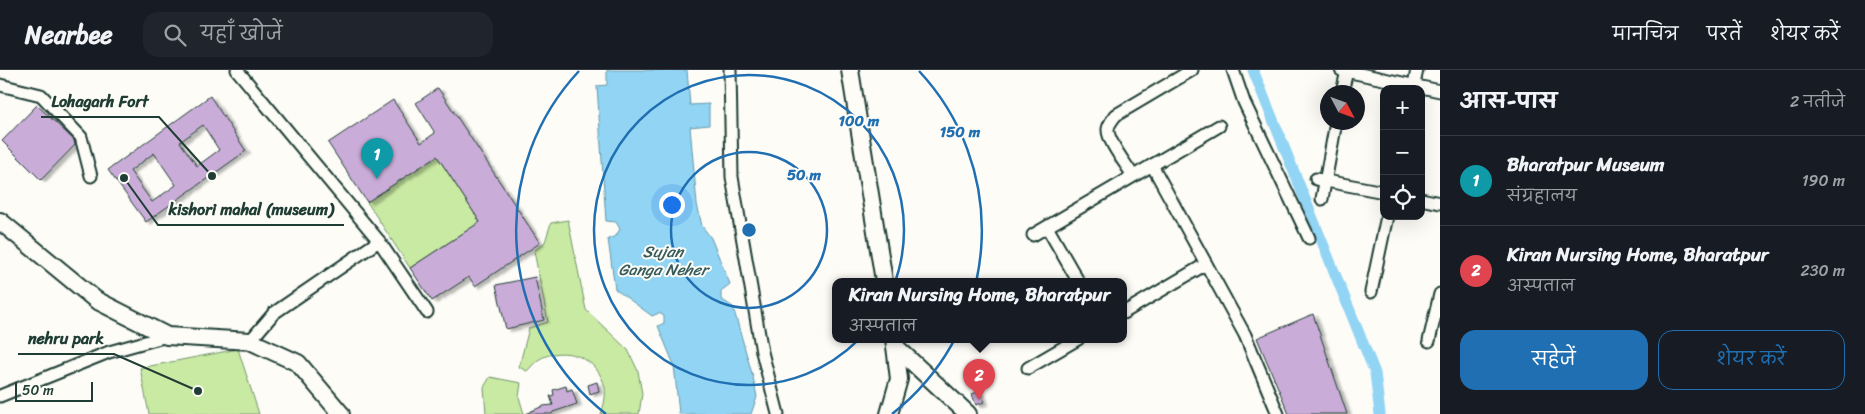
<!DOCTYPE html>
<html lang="hi">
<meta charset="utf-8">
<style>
:root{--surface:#171b24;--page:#20242c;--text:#f1f3f6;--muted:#9ea1a6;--line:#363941;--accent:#1f6fb2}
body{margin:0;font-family:Sriracha,"Playpen Sans Deva",sans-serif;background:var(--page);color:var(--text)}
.controls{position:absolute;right:15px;top:15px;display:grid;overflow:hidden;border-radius:10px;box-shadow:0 5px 20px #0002}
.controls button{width:45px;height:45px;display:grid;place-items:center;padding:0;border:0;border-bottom:1px solid var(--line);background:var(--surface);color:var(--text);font:25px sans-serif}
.compass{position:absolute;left:1320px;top:15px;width:45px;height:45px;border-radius:50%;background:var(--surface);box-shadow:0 5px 20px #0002;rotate:131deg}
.scale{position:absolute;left:15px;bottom:12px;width:78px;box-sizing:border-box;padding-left:5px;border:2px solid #1f3d34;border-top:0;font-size:14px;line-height:18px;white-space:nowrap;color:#1f3d34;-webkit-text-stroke:4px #fdfcf7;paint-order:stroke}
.you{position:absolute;left:671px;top:134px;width:18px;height:18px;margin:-12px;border:4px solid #fff;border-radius:50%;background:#1a73e8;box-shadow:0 0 0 8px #1a73e833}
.badge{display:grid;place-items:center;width:32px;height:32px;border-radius:50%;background:var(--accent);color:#fff;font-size:16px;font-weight:700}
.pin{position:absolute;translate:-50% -41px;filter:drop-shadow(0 1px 2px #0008)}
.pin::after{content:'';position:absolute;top:26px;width:18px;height:15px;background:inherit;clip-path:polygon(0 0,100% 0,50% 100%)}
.popup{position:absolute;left:832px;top:208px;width:295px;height:65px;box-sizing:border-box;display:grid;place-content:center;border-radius:10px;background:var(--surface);filter:drop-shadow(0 1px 4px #0005);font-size:16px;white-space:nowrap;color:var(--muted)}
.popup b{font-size:19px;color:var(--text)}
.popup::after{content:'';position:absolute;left:50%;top:100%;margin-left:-10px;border:10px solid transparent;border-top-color:var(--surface)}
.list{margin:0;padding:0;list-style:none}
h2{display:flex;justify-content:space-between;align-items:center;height:65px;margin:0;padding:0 20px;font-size:21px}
h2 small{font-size:16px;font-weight:400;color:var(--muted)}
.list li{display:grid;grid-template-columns:32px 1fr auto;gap:15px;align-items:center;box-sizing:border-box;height:90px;padding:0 20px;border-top:1px solid var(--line)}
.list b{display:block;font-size:19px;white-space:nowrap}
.list p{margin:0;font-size:16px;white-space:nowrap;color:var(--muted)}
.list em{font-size:16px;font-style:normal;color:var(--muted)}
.actions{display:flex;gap:10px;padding:15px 20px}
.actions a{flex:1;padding:11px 0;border:1px solid var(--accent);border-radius:15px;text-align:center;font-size:18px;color:var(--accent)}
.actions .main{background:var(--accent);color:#fff}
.icon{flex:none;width:28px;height:28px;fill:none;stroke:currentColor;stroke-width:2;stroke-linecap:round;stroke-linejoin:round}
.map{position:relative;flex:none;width:1440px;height:344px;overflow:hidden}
header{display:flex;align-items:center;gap:30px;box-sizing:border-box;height:70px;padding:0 25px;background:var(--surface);border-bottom:1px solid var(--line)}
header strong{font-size:24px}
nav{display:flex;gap:28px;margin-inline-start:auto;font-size:18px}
.search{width:350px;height:45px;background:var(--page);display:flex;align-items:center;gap:12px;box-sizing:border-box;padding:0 18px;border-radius:15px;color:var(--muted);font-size:19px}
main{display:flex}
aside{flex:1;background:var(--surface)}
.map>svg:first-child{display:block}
.green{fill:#c9eaa3;stroke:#74946c}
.water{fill:#92d4f4;stroke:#6498a7}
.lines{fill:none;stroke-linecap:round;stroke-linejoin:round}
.canal{stroke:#92d4f4;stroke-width:11}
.building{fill:#caacd8;stroke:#1f3d34;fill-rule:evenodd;filter:url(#shadow)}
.street-casing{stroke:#1f3d34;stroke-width:15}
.secondary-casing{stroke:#1f3d34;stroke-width:20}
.street{stroke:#fdfcf7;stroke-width:11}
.secondary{stroke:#fdfcf7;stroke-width:16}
.ring{fill:none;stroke:#1f6fb2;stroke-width:2.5}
.labels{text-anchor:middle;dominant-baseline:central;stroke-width:4;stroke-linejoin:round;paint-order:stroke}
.water-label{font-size:16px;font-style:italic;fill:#365b5a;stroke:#fdfcf7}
.centre{fill:#1f6fb2;stroke:#fdfcf7;stroke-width:2.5}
.ring-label{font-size:15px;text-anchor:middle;font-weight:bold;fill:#1f6fb2;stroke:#fdfcf7;stroke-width:4;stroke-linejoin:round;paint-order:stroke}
.leader{fill:none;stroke:#1f3d34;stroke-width:2}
.callout-dot{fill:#1f3d34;stroke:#fdfcf7;stroke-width:2}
.callout-label{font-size:16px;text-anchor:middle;font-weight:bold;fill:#1f3d34;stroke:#fdfcf7;stroke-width:4;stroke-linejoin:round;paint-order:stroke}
</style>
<header>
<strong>Nearbee</strong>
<div class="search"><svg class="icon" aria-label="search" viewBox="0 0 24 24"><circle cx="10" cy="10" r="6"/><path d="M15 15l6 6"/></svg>यहाँ खोजें</div>
<nav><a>मानचित्र</a><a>परतें</a><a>शेयर करें</a></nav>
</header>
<main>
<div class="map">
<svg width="1440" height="344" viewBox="0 0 1440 344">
<defs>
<filter id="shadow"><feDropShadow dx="4.5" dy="2.5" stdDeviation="1" flood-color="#0004"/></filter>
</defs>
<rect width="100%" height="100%" fill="#fdfcf7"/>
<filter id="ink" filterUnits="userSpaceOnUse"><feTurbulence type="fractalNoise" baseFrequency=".02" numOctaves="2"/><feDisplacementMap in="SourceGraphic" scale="10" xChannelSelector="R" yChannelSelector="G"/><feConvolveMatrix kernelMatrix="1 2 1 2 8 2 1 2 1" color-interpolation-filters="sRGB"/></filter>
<g filter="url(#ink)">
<!-- green -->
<g class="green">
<path d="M437,86L480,152L410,198L367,132Z"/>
<path d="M568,150L586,240L628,280L638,301L642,324L639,344H601C604,335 606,327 605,318C599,287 563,274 538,290C534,293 531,297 527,301L519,297L529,258L548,252L534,181L545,172L551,153Z"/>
<path d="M238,279L259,344H149L140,298Z"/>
<path d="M490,307L521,313L519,327L524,344H486L484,317Z"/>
</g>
<!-- water -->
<path class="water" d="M607,0H687L690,35L709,34V55L690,57L697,134L702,156L711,168L730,214L721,221V229L733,237L753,307L757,327L751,344H679L674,295L658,256L664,253V246L659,243L652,246L615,219L608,169L616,166L620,159L616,152L606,151L597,16L607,15Z"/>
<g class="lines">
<!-- canal -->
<path class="canal" d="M1253,0L1375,303L1380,344"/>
</g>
<!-- building -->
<g class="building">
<path d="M438,18L540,173L475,216L469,207L432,231L410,198L480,152L437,86L367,132L328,73L393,30L421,73L435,63L416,33Z"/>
<path d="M210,26L246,81L146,152L108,100ZM203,55L219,80L197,96L180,72ZM154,83L176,115L152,132L130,101Z"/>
<path d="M37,35L74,70L75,75L41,110L2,71Z"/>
<path d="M535,207L544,250L506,259L496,215Z"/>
<path d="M1313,244L1347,344H1289L1257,268Z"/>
<path d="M597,312L599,321L590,324L588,315Z"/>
<path d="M566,316L567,321L572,319L577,334L553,342L552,344H525L543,336L553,335L550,326L554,325L553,320Z"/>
<path d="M980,321L984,332L976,335L972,324Z"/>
</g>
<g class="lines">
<defs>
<g id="street">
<path d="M237,0L379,171L427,242"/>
<path d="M730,0L732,107L762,282L778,344"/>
<path d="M1233,0L1244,32L1309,168"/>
<path d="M1341,0L1440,21"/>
<path d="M0,15L41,25L81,67L91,106"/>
<path d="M1413,19L1417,0"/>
<path d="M1342,22L1347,1"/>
<path d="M1152,95L1245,265L1278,344"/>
<path d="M1133,106C1127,95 1107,71 1108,59C1109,53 1113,49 1116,45L1192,0"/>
<path d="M1316,109L1384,122"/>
<path d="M1322,129L1336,52"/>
<path d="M1421,129L1440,133"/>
<path d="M1047,157L1078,211"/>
<path d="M1033,165L1219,56"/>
<path d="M1371,222L1387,146"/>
<path d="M1123,243L1206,194"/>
<path d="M250,271L274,243L379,171"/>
<path d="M1429,271L1440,224"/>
<path d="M1028,298L1078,269"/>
<path d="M0,326L109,282L167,266"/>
</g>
<g id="secondary">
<path d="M850,0L884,211"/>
<path d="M0,151L96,230L167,266L250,271L298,293L341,344"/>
<path d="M894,269L895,276L968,344"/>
<path d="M889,344L899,309L895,276"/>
</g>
</defs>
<!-- street casing -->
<use href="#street" class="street-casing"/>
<!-- secondary casing -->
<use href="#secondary" class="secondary-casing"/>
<!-- street -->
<use href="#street" class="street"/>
<!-- secondary -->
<use href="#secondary" class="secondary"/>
</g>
</g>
<!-- distance rings -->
<g class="ring">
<circle cx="749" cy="160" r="78"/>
<circle cx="749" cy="160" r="155"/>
<path d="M606 344A233 233 0 0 1 579 1M919 1A233 233 0 0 1 892 344"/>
</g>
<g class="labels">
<!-- water labels -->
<g class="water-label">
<text x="663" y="181">Sujan<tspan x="663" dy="18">Ganga Neher</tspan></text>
</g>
</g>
<circle cx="749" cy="160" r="8" class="centre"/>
<g class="ring-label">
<text x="859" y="56">100 m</text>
<text x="960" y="67">150 m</text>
<text x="804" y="110">50 m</text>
</g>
<!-- callouts -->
<path class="leader" d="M212 106L159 47H41M124 108L158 155H344M198 321L114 284H18"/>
<g class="callout-dot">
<circle cx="212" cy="106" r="5"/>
<circle cx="124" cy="108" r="5"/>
<circle cx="198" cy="321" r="5"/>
</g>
<g class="callout-label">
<text x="100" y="37">Lohagarh Fort</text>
<text x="251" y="145">kishori mahal (museum)</text>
<text x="66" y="274">nehru park</text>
</g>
</svg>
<div class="controls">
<button>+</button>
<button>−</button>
<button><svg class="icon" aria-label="locate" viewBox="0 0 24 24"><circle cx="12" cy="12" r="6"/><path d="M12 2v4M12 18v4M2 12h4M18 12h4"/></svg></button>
</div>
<svg class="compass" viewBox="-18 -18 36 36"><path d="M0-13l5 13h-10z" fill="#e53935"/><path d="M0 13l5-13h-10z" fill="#9ea1a6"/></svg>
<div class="scale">50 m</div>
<div class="you"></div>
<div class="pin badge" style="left:377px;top:109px;background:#0f9aa8">1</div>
<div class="pin badge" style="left:979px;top:330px;background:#e0444e">2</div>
<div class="popup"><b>Kiran Nursing Home, Bharatpur</b>अस्पताल</div>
</div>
<aside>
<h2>आस-पास<small>2 नतीजे</small></h2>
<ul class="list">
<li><span class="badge" style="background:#0f9aa8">1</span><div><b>Bharatpur Museum</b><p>संग्रहालय</p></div><em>190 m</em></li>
<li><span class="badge" style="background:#e0444e">2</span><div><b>Kiran Nursing Home, Bharatpur</b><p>अस्पताल</p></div><em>230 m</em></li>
</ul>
<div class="actions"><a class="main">सहेजें</a><a>शेयर करें</a></div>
</aside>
</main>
